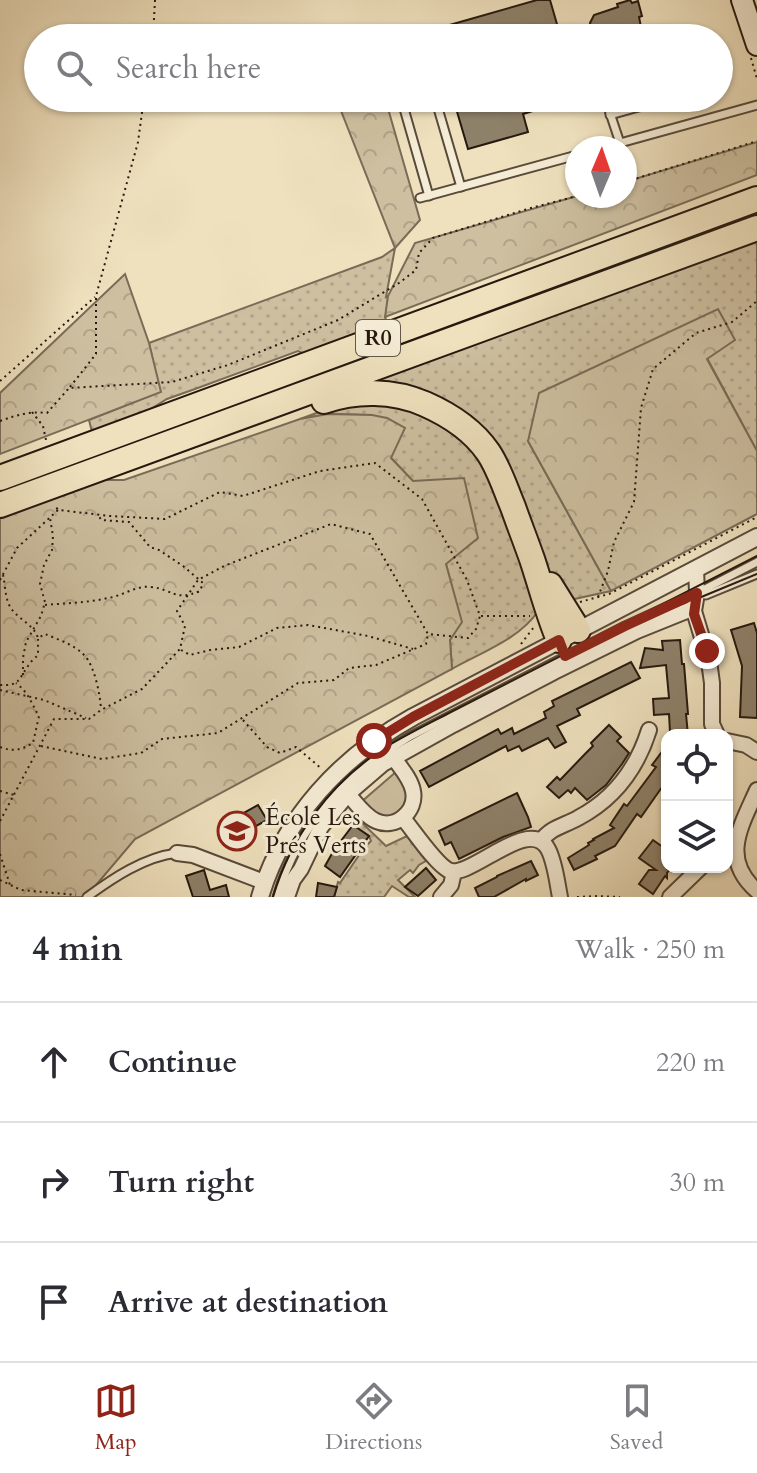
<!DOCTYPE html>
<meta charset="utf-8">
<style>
:root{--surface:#fff;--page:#f2f2f3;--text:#2b2b33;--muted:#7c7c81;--line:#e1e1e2;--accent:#8f2418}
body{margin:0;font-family:Cardo,serif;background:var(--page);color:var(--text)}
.controls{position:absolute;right:24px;bottom:24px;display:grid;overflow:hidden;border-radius:16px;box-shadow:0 2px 6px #0004}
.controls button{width:72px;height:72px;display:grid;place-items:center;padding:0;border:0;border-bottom:2px solid var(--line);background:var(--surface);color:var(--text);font:40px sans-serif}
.compass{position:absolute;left:565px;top:136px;width:72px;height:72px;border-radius:50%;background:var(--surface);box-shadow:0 2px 6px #0004;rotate:2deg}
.stop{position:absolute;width:24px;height:24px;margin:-18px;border:6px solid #8f2418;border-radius:50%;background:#fff}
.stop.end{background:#8f2418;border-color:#fff;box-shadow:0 2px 8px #0008}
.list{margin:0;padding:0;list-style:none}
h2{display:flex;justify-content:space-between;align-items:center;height:104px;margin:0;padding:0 32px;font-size:34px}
h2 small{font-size:26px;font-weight:400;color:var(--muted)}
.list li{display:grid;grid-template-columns:52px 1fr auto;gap:24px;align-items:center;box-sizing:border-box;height:120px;padding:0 32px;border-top:2px solid var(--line)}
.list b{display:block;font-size:30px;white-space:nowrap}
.list em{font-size:26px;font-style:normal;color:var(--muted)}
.icon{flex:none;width:44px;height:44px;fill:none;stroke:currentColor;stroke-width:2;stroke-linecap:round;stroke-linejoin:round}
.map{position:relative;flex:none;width:757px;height:897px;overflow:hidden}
.search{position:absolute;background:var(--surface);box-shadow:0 2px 6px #0004;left:24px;right:24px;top:24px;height:88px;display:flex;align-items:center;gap:20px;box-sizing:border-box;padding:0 28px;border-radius:44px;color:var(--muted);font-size:30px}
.sheet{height:464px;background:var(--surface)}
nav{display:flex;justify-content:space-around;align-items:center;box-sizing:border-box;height:112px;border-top:2px solid var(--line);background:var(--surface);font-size:22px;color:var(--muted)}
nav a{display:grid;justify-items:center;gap:4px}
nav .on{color:var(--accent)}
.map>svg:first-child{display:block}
.grass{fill:url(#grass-dots);stroke:#796c57;stroke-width:2}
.forest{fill:url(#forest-crowns);stroke:#796c57;stroke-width:2}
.park{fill:#cdbfa0;stroke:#796c57;stroke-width:2}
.building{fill:#8e816a;stroke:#25180e;stroke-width:2}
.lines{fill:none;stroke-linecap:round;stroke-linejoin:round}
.service-casing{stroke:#584a3a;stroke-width:11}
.minor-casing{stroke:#584a3a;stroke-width:18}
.tertiary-casing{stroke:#584a3a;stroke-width:20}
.secondary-casing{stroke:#25180e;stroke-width:24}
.motorway-casing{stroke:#25180e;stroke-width:28}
.path{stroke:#25180e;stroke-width:2;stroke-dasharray:2 4;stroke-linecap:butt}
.service{stroke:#f5ecd5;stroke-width:7}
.minor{stroke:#f5ecd5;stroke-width:14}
.tertiary{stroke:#f5ecd5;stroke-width:16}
.secondary{stroke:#f5ecd5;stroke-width:20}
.motorway{stroke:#efe1be;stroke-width:24}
.tram{stroke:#25180e;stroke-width:2}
.route{stroke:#8f2418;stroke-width:10}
.labels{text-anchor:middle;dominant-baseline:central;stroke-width:6;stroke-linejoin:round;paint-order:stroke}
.shield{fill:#f5ecd5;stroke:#63584a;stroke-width:2}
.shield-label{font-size:22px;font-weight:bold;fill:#25180e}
.poi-label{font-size:24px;fill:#25180e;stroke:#f5ecd5;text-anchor:start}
</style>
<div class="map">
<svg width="757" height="897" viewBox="0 0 757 897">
<defs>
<pattern id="grass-dots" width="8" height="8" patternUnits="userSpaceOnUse" patternTransform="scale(2)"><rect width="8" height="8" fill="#cdbfa0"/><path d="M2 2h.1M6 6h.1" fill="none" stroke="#b0a389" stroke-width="1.8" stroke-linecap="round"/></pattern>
<pattern id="forest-crowns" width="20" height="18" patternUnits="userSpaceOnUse" patternTransform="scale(2)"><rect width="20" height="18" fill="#cdbfa0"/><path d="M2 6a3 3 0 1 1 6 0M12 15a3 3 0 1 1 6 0" fill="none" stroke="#b0a389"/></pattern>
</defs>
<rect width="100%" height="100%" fill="#efe1be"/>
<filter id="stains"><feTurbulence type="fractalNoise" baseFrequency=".0025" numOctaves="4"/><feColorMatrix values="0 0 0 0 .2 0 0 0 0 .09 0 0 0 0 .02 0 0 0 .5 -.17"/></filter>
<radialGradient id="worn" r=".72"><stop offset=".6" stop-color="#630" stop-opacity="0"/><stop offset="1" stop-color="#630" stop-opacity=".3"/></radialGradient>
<!-- grass -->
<g class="grass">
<path d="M757,210V217L0,495V488Z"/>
<path d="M757,241V451L707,358L528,441L611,591L565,601L469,422L352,388Z"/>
<path d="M395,248L386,297L388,296L385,324L305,354L298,351L195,389L167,399L149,410L92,432L89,420L160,392L149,343L382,257Z"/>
<path d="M386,402L453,426L492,472L538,611C520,639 480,653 452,669L450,640L461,622L446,564L413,481L391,458L372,415L328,414L300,419L333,407Z"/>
<path d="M358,819L386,846L407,836L426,861L419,865L413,873L410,870L398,880L415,897H409L392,886L384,897H334L338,882L340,883L364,848L371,841L369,836L353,825Z"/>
</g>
<!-- forest -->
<g class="forest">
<path d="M336,98H385L420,220L395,248Z"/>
<path d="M757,142V175L385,317L388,296L415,243L577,196H625V182Z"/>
<path d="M125,274L149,343L161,392L0,454V393Z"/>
<path d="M718,309L735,340L707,359L757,451V514L611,591L528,441L539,393Z"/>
<path d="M328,414L372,415L387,418L405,428L391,458L413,481L464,478L478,538L446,564L462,622L450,640L452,669L135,839L86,897H0V517L103,480H124L300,419Z"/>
</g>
<!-- park -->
<path class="park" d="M397,771L410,792L403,814L383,820L360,803Z"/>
<!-- building -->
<g class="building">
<path d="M537,0H550L561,38H442L439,28Z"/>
<path d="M630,0L632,3L638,1L642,16L639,17L641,27L605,38L598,37L592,33L590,23L594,15L618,7L617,4Z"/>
<path d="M453,98H547L549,106L523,114L528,132L468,149Z"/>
<path d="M754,623L757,633V718L740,717L742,666L731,630Z"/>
<path d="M680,640L682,664H684L688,714H686L688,735L670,732L669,714L654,715L653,699L669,698L666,665L640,668L645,648L663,650L662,641Z"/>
<path d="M631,662L640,678L577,709L580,715L557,726L566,742L555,748L548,738L522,751L519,746L508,751L506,746L429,787L420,771L498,729L501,734L512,728L514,734L546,718L544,712L554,706L552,701Z"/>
<path d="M609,725L621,737L617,741L629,753L622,764L606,785L587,800L575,788L571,793L568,790L559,798L547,787L557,777L560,780L585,754L593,746L591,743Z"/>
<path d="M667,745V780L641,817L637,814L615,846L595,856L597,859L574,870L568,858L589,845L588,843L594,840L593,839L614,828L610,825L624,804L627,806L656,767L652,765Z"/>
<path d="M517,793L528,817L531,827L503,837L459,859L451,842L445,845L439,831Z"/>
<path d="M258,805L267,820L232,839L224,824Z"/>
<path d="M353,825L369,836L340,877L325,866L334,850Z"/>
<path d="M653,840L667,850V869H670L667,873V878L665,876L653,894L639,884L649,870H656L639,858Z"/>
<path d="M531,861L538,875L526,881V879L494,897H479L475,888L497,877V876Z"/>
<path d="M426,868L436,880L418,896L405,887Z"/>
<path d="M204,870L210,890L226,885L229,897H193L186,876Z"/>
<path d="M318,883L337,887L334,897H316Z"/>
</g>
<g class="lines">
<defs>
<g id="service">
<path d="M719,73L723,84L719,85"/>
<path d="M401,98L429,196"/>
<path d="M435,98L461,187"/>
<path d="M605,98L620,143"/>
<path d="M610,115L671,98"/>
<path d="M602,148L757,105"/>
<path d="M420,198L577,155"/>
<path d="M697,593L706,595L757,574"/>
<path d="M87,897C113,878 144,857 177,853"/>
<path d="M277,897C298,825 345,775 409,737L625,626L697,593L757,562"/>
</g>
<g id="minor">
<path d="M696,569L697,593L694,611L709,661L712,683V724L717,735"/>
<path d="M727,741L746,745L757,752"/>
<path d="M757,790C741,826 720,859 757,891"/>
<path d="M348,794C356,803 365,816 376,821C396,830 417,811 413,791C411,779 400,767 393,757"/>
<path d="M403,818C413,830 435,863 448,870C469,881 529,814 548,849C555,862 557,882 560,897"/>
<path d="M541,841C551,827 564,826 578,818C614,799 637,768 649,730"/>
<path d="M177,853L193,855L264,882"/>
<path d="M287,897L293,880L301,869L321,827L348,794L383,764L453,725L554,672L637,631L694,608"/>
<path d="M441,897L451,885L454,872"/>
<path d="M670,897L701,867"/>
</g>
<path id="tertiary" d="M260,897C284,817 341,757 413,717L757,537"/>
<path id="secondary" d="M742,0L757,45"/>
<g id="motorway">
<path d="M324,401C356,390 393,390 425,404C450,415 472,429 488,452C499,468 505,488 513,507C519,524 526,542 532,559C541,586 548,614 559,640"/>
<path d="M0,478L757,199"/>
<path d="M0,505L757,228"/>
<path d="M550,585L578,630"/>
</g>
</defs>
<!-- service casing -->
<use href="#service" class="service-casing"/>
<!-- minor casing -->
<use href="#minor" class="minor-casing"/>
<!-- tertiary casing -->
<use href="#tertiary" class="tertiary-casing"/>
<!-- secondary casing -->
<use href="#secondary" class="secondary-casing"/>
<!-- motorway casing -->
<use href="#motorway" class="motorway-casing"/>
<!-- path -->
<g class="path">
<path d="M153,38L155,0"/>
<path d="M751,58L757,79"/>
<path d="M625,182L757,141"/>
<path d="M0,381L95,297"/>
<path d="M70,387L96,354V296L138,142L144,98"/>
<path d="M32,412L43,426L46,440"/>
<path d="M0,421C17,415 29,411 47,413L69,388L172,382L228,365L338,320L399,283L416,270L419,253L433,238L531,208L577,196"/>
<path d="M3,575C5,583 5,594 8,602C13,618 33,622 38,638L45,634C57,639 75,645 84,655C95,666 100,695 101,709"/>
<path d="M0,580L17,548L58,510"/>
<path d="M598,597L608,571L614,542L634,502L641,408L653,369L696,333L732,322L757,301"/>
<path d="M580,602L609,594L757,517"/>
<path d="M45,605C66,603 87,603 108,598C123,596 136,585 151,587C173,589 174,602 200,591L203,583L183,566L159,550L150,547L129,522L101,520L99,516"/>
<path d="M481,616H530"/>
<path d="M521,644L534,627"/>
<path d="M181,650L190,655L210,650L239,647L277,628L308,625L368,636L413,649"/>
<path d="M23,675V658L26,642L41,616L45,602L40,584L44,565L52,550L53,536L50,518"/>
<path d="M0,685C20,686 18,680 28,666C30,662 35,658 38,655V639"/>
<path d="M0,690L44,700L86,718"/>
<path d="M243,720L267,747L280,753L296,747L322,769"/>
<path d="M41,746L102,759L141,753L162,739L218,733L298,683L334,680L349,668L376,665L426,644L428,634"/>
<path d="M0,747C13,752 21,750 33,743L39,716C31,703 29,693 16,683"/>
<path d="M0,791L14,795"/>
<path d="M0,821L54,719H89L101,710L142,689L180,649L185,626L177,611L198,580L224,566L331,524L370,534L428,634L468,638L476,629L480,616L467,580L422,499L375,463L320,471L243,496L220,492L165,519L110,516L59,510L55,507"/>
<path d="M0,854L10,885"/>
<path d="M0,880L21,890L76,895"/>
<path d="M577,897L598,896L620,897"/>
</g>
<!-- service -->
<use href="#service" class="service"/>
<!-- minor -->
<use href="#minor" class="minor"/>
<!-- tertiary -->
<use href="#tertiary" class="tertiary"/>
<!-- secondary -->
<use href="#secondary" class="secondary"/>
<!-- motorway -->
<use href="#motorway" class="motorway"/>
<!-- tram -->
<g class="tram">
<path d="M694,600L757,574"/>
<path d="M273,897C291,837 329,785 381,750C403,736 428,724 451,712L757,556"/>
</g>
</g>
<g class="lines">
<!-- route -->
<path class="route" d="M374,741L413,717L559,640L565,656L625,626L697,593L694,614L707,651"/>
</g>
<!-- icons -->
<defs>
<symbol id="school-ring" viewBox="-11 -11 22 22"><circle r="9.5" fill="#f5ecd5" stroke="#8f2418" stroke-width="1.5"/><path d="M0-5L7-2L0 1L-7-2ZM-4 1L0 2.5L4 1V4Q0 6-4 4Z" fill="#8f2418"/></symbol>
</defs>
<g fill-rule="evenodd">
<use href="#school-ring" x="215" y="809" width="44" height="44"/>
</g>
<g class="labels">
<!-- shield labels -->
<rect class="shield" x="356" y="320" width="44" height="36" rx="6"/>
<g class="shield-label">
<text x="378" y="338">R0</text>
</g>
<!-- poi labels -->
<g class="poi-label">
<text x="265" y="817">École Les<tspan x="265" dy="28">Prés Verts</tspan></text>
</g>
</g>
<rect width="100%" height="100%" filter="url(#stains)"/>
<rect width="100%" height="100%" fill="url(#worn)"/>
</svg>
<div class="controls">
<button><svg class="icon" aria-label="locate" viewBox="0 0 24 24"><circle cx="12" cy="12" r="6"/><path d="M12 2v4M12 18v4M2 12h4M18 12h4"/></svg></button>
<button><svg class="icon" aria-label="layers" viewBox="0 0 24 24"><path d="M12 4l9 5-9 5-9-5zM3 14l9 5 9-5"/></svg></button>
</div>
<svg class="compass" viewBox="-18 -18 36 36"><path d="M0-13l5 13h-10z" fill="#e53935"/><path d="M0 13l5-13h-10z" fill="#7c7c81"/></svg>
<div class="stop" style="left:374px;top:741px"></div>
<div class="stop end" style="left:707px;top:651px"></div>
<div class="search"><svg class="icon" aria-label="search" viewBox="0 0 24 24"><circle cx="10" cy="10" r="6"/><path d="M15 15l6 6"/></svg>Search here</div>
</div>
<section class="sheet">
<h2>4 min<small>Walk · 250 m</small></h2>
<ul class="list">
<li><svg class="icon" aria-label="ahead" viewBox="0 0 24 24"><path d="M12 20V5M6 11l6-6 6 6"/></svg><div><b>Continue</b></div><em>220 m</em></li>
<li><svg class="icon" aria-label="right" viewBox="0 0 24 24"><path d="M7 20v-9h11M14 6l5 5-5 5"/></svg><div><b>Turn right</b></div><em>30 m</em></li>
<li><svg class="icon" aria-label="arrive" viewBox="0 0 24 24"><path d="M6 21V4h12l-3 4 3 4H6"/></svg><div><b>Arrive at destination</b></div></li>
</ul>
</section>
<nav>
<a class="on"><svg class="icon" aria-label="map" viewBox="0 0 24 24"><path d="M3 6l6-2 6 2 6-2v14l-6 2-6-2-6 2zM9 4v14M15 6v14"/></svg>Map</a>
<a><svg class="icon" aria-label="directions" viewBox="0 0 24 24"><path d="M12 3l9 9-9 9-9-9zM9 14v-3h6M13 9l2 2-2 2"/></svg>Directions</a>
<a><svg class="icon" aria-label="saved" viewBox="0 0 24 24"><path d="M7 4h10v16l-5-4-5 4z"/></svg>Saved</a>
</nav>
